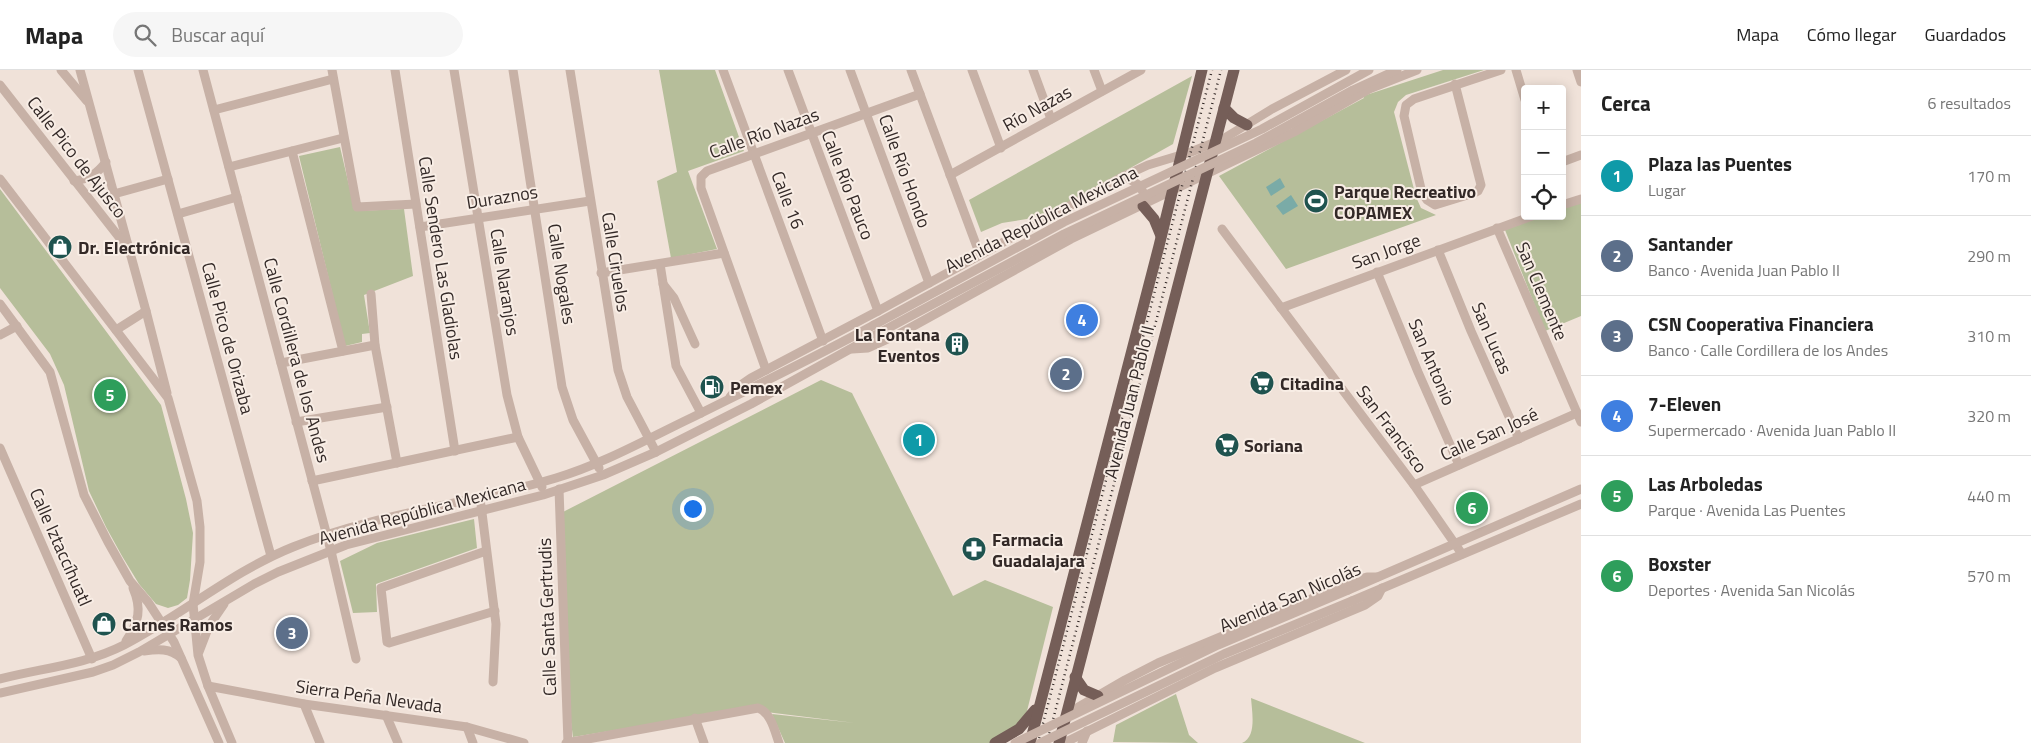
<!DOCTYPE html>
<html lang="es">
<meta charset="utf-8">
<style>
:root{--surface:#fff;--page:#f6f6f6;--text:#222;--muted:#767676;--line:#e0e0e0;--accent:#0b8043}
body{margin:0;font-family:"Titillium Web",sans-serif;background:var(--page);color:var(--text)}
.controls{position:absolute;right:15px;top:15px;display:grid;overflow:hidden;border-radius:5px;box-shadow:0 2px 12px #0003}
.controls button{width:45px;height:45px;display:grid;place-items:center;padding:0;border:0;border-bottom:1px solid var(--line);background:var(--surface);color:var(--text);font:25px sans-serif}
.you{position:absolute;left:692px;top:438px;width:18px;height:18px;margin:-12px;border:4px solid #fff;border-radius:50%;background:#1a73e8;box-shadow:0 0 0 8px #1a73e833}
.badge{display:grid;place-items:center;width:32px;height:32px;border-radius:50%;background:var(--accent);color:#fff;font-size:16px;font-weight:700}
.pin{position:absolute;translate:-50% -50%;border:2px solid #fff;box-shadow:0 1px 5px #0006}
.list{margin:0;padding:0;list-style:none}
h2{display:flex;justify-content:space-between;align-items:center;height:65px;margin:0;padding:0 20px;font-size:21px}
h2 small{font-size:16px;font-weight:400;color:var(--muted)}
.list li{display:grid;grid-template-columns:32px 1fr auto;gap:15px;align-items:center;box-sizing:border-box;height:80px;padding:0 20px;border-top:1px solid var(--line)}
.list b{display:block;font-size:19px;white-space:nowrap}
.list p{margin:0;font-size:16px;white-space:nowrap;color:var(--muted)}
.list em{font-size:16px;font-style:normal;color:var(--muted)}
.icon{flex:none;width:28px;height:28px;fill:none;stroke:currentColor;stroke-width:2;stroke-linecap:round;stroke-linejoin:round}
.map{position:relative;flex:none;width:1581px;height:673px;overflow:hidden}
header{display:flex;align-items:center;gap:30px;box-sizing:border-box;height:70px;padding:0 25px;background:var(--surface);border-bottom:1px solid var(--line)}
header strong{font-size:24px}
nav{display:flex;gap:28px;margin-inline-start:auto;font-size:18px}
.search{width:350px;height:45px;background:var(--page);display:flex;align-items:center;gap:12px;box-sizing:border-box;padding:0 18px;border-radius:28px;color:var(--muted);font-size:19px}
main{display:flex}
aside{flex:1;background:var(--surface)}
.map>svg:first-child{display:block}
.green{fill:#b6be9a}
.water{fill:#7aaba7}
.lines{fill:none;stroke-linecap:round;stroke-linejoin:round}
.minor{stroke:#c7b1a6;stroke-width:9}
.major{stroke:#755e58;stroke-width:11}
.rail{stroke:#332927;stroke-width:2.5;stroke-dasharray:1 4;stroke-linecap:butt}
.minor-bridge{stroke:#c7b1a6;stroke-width:9}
.labels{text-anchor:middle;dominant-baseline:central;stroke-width:4;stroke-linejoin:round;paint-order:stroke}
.street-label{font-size:18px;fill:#332927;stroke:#f8ede5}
.poi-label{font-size:18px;font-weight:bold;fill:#332927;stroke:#f8ede5;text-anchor:start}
</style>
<header>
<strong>Mapa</strong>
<div class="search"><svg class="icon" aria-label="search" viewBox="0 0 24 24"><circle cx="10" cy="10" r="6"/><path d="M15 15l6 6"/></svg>Buscar aquí</div>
<nav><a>Mapa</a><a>Cómo llegar</a><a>Guardados</a></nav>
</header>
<main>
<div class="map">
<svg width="1581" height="673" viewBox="0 0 1581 673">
<rect width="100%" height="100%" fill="#f0e2d9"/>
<!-- green -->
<g class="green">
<path d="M659,0H715L744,81L688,101L717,179L671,188L657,111L677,102Z"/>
<path d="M1443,0H1484L1406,25L1398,32L1394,42L1416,127L1421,138L1436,145L1286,199L1219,106L1364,28L1363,26Z"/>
<path d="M1192,6L1173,74L1045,146L1002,153L981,162L969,130Z"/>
<path d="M340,77L355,141L404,139L413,206L364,225L370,263L362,264V272L345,276L299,86Z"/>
<path d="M0,119L161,335L186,429L193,463L190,510L187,528L178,535L168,538L156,534L139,514L122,486L106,457L89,421L64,315L50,284L0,218Z"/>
<path d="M1581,132V246L1545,261L1505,160L1542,146H1562V139Z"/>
<path d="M821,310L852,323L953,526L985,510L1053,537L1025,649L995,673H785L772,644L855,653L766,642L751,638L573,667L570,645L561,443Z"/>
<path d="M474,449L477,478L376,514L377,542L353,543L340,491L377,473Z"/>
<path d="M1176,624L1189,665L1198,673L1113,672L1116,655Z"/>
<path d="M1251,628L1365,673H1242C1257,667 1252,642 1251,628Z"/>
</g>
<!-- water -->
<g class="water">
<path d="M1280,108L1285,117L1271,126L1266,117Z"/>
<path d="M1291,125L1298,136L1283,145L1276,136Z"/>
</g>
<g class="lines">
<!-- minor -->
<g class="minor">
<path d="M61,0L87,31"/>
<path d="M80,0L146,241L167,323"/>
<path d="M138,0L271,486"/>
<path d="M203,0L331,481L356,589"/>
<path d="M332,0L357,137L416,134"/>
<path d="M395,0L455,381"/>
<path d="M454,0L507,325L518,367L542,417"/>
<path d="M513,0L562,317L573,350L599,398"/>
<path d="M570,0L618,300L627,327L656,382"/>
<path d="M723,0L823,271"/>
<path d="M788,0L878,241"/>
<path d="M850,0L929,213"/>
<path d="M911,0L980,185"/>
<path d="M972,0L1001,78"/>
<path d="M1033,0L1051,49"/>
<path d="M1094,0L1102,21"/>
<path d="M1516,0L1525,30"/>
<path d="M1577,0L1581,12"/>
<path d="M1455,14L1481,115L1478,121L1474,123L1435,135L1427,130L1422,123L1404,46L1406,35L1414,29L1501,0"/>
<path d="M0,15L126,176"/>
<path d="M214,40L333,9"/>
<path d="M292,81L343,281"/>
<path d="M1562,92L1581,85"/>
<path d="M229,97L343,68"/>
<path d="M950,105L1141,0"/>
<path d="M1124,106L1139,115L1143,122"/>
<path d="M0,109L168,328L197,431L200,457V492L193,534L198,585L208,616L232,673"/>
<path d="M74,111C89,109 97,104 106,92"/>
<path d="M114,124L168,109"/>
<path d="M1562,135L1581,129"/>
<path d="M178,144L237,127"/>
<path d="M420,157L590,131"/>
<path d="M1497,158L1581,352"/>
<path d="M1222,159L1414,415L1462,484"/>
<path d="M1438,180L1471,261L1519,369"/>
<path d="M660,194L676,296L701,343"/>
<path d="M1377,202L1418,302L1459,395"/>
<path d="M601,203L724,183"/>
<path d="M663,214L674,228L695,274"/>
<path d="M371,224L375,275L397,393"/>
<path d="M0,234L50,302L84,425L108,472L130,511L148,532L174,572L219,673"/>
<path d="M1281,238L1532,146"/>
<path d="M116,260L146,241"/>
<path d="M0,265L17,256"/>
<path d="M852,279L868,278L899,264L1071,169L1294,62L1369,19L1417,0"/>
<path d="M281,293L375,275"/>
<path d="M766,300L701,118V107L707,101L920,24"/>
<path d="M730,327L738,317L751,308L878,241L1124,106L1148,95L1191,82L1223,69L1272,39L1346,0"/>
<path d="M296,352L387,337"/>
<path d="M0,378L92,589"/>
<path d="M312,411L518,367"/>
<path d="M1414,415L1577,343"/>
<path d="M559,419L568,673"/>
<path d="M481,435L496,554L493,612"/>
<path d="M486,481L381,518L387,572L389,573L495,541"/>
<path d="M1348,520L1581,419"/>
<path d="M1352,531L1581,434"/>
<path d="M126,571C139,552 142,539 133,518"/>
<path d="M144,581C158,579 170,578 181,588"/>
<path d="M199,582L209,556L224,534"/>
<path d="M0,609C42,598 85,595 124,575C182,545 233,501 293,477C377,443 470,434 556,408C603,394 647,369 691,348C753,317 814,288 874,255"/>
<path d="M208,616L304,634L467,657L524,673"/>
<path d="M0,623L93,602L113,595L139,582L254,514L278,502L346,475L543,425L603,405L656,382L751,334L879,263"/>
<path d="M304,634L320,673"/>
<path d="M1070,642L1125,610L1158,593L1354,511L1367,507H1377"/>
<path d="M386,645L398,673"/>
<path d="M695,648L704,673"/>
<path d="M467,657L473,673"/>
<path d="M566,673L758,638C771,642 775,662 779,673"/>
<path d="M1064,673L1215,598L1365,535L1378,526L1382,518"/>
<path d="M1082,673L1087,661"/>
</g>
<!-- major -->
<g class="major">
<path d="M1224,38L1234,48L1247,55"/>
<path d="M1143,136L1154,149L1161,166"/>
<path d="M1075,607L1084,620L1098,626"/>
<path d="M995,673L1019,659L1035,640"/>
<path d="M1030,673L1159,176L1202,0"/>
<path d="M1059,673L1234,0"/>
</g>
<!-- rail -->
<g class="rail">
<path d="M1038,673L1212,0"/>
<path d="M1047,673L1221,0"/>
</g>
<!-- minor-bridge -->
<g class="minor-bridge">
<path d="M874,255L1064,152L1262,59L1369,0"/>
<path d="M879,263L1064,164L1256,73L1353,20L1397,0"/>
<path d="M1015,673L1218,575L1348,520"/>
<path d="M1040,673L1224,584L1352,531"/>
</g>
</g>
<!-- icons -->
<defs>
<symbol id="stadium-disc" viewBox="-11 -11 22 22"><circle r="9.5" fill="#1f534f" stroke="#f8ede5"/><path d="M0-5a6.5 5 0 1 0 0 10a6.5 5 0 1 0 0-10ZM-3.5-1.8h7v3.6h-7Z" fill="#fff"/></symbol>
<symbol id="shop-disc" viewBox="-11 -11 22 22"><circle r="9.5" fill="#1f534f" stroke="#f8ede5"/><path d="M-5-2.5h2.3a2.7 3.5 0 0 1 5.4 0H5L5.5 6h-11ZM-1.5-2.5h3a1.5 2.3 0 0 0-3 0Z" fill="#fff"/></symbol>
<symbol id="building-disc" viewBox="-11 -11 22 22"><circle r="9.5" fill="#1f534f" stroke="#f8ede5"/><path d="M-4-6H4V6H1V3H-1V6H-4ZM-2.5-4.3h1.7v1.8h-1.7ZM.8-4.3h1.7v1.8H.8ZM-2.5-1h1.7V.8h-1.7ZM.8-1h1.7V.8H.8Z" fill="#fff"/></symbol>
<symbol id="supermarket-disc" viewBox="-11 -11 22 22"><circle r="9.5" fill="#1f534f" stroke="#f8ede5"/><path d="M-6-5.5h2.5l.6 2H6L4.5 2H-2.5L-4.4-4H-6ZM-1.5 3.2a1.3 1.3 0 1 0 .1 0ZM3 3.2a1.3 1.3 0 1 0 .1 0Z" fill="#fff"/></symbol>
<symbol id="fuel-disc" viewBox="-11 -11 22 22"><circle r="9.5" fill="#1f534f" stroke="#f8ede5"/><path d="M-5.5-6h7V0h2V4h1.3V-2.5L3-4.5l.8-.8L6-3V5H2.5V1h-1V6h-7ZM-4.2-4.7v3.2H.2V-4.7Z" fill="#fff"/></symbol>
<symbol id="pharmacy-disc" viewBox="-11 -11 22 22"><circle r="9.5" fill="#1f534f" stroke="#f8ede5"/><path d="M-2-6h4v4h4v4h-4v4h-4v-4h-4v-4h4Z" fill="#fff"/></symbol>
</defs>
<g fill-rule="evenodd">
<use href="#stadium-disc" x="1302" y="117" width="28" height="28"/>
<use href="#shop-disc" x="46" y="163" width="28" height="28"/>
<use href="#building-disc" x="943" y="260" width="28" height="28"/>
<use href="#supermarket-disc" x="1248" y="299" width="28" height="28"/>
<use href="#fuel-disc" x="698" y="303" width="28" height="28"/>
<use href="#supermarket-disc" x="1213" y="361" width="28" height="28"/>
<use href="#pharmacy-disc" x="960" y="465" width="28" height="28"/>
<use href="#shop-disc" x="90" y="540" width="28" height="28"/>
</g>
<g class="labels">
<!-- street labels -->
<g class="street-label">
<text transform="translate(1037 38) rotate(-29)">Río Nazas</text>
<text transform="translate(764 63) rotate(-20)">Calle Río Nazas</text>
<text transform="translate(77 87) rotate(52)">Calle Pico de Ajusco</text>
<text transform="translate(905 101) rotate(70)">Calle Río Hondo</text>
<text transform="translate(848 115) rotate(69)">Calle Río Pauco</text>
<text transform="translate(502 127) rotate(-9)">Duraznos</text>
<text transform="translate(788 130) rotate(69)">Calle 16</text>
<text transform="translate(1041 149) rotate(-27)">Avenida República Mexicana</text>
<text transform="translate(1386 181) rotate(-20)">San Jorge</text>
<text transform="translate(441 188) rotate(81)">Calle Sendero Las Gladiolas</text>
<text transform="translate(616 192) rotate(81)">Calle Ciruelos</text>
<text transform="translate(562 204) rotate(81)">Calle Nogales</text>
<text transform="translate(505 212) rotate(81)">Calle Naranjos</text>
<text transform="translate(1542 221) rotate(67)">San Clemente</text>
<text transform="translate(228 268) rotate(75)">Calle Pico de Orizaba</text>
<text transform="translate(1492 268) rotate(67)">San Lucas</text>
<text transform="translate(297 290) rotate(75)">Calle Cordillera de los Andes</text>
<text transform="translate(1432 292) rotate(67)">San Antonio</text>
<text transform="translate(1129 332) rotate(-76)">Avenida Juan Pablo II</text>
<text transform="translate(1392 359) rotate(53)">San Francisco</text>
<text transform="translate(1489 364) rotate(-24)">Calle San José</text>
<text transform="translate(422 441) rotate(-15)">Avenida República Mexicana</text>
<text transform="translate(61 477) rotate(66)">Calle Iztaccíhuatl</text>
<text transform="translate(1290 527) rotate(-23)">Avenida San Nicolás</text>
<text transform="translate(547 547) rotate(-92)">Calle Santa Gertrudis</text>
<text transform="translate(369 626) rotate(8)">Sierra Peña Nevada</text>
</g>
<!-- poi labels -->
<g class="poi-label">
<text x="1334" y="121">Parque Recreativo<tspan x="1334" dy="21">COPAMEX</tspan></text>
<text x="78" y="177">Dr. Electrónica</text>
<text x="940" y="264" text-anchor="end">La Fontana<tspan x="940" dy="21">Eventos</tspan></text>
<text x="1280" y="313">Citadina</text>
<text x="730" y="317">Pemex</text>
<text x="1244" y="375">Soriana</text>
<text x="992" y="469">Farmacia<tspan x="992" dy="21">Guadalajara</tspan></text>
<text x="122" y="554">Carnes Ramos</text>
</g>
</g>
</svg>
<div class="controls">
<button>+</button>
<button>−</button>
<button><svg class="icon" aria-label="locate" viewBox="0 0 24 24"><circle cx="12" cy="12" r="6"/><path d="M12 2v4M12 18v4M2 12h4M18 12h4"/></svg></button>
</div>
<div class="you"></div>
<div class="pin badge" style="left:919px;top:370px;background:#0f9aa8">1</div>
<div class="pin badge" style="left:1066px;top:304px;background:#5c6f8a">2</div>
<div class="pin badge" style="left:292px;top:563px;background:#5c6f8a">3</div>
<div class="pin badge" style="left:1082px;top:250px;background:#3f7fe0">4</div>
<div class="pin badge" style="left:110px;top:325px;background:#2e9e5b">5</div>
<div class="pin badge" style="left:1472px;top:438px;background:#2e9e5b">6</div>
</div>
<aside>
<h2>Cerca<small>6 resultados</small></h2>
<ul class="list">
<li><span class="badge" style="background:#0f9aa8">1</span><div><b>Plaza las Puentes</b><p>Lugar</p></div><em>170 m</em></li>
<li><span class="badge" style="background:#5c6f8a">2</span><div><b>Santander</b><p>Banco · Avenida Juan Pablo II</p></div><em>290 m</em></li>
<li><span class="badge" style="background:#5c6f8a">3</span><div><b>CSN Cooperativa Financiera</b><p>Banco · Calle Cordillera de los Andes</p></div><em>310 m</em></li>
<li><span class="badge" style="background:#3f7fe0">4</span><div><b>7-Eleven</b><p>Supermercado · Avenida Juan Pablo II</p></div><em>320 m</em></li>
<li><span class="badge" style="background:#2e9e5b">5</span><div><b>Las Arboledas</b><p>Parque · Avenida Las Puentes</p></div><em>440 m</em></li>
<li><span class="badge" style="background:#2e9e5b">6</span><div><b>Boxster</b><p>Deportes · Avenida San Nicolás</p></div><em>570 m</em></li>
</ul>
</aside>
</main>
